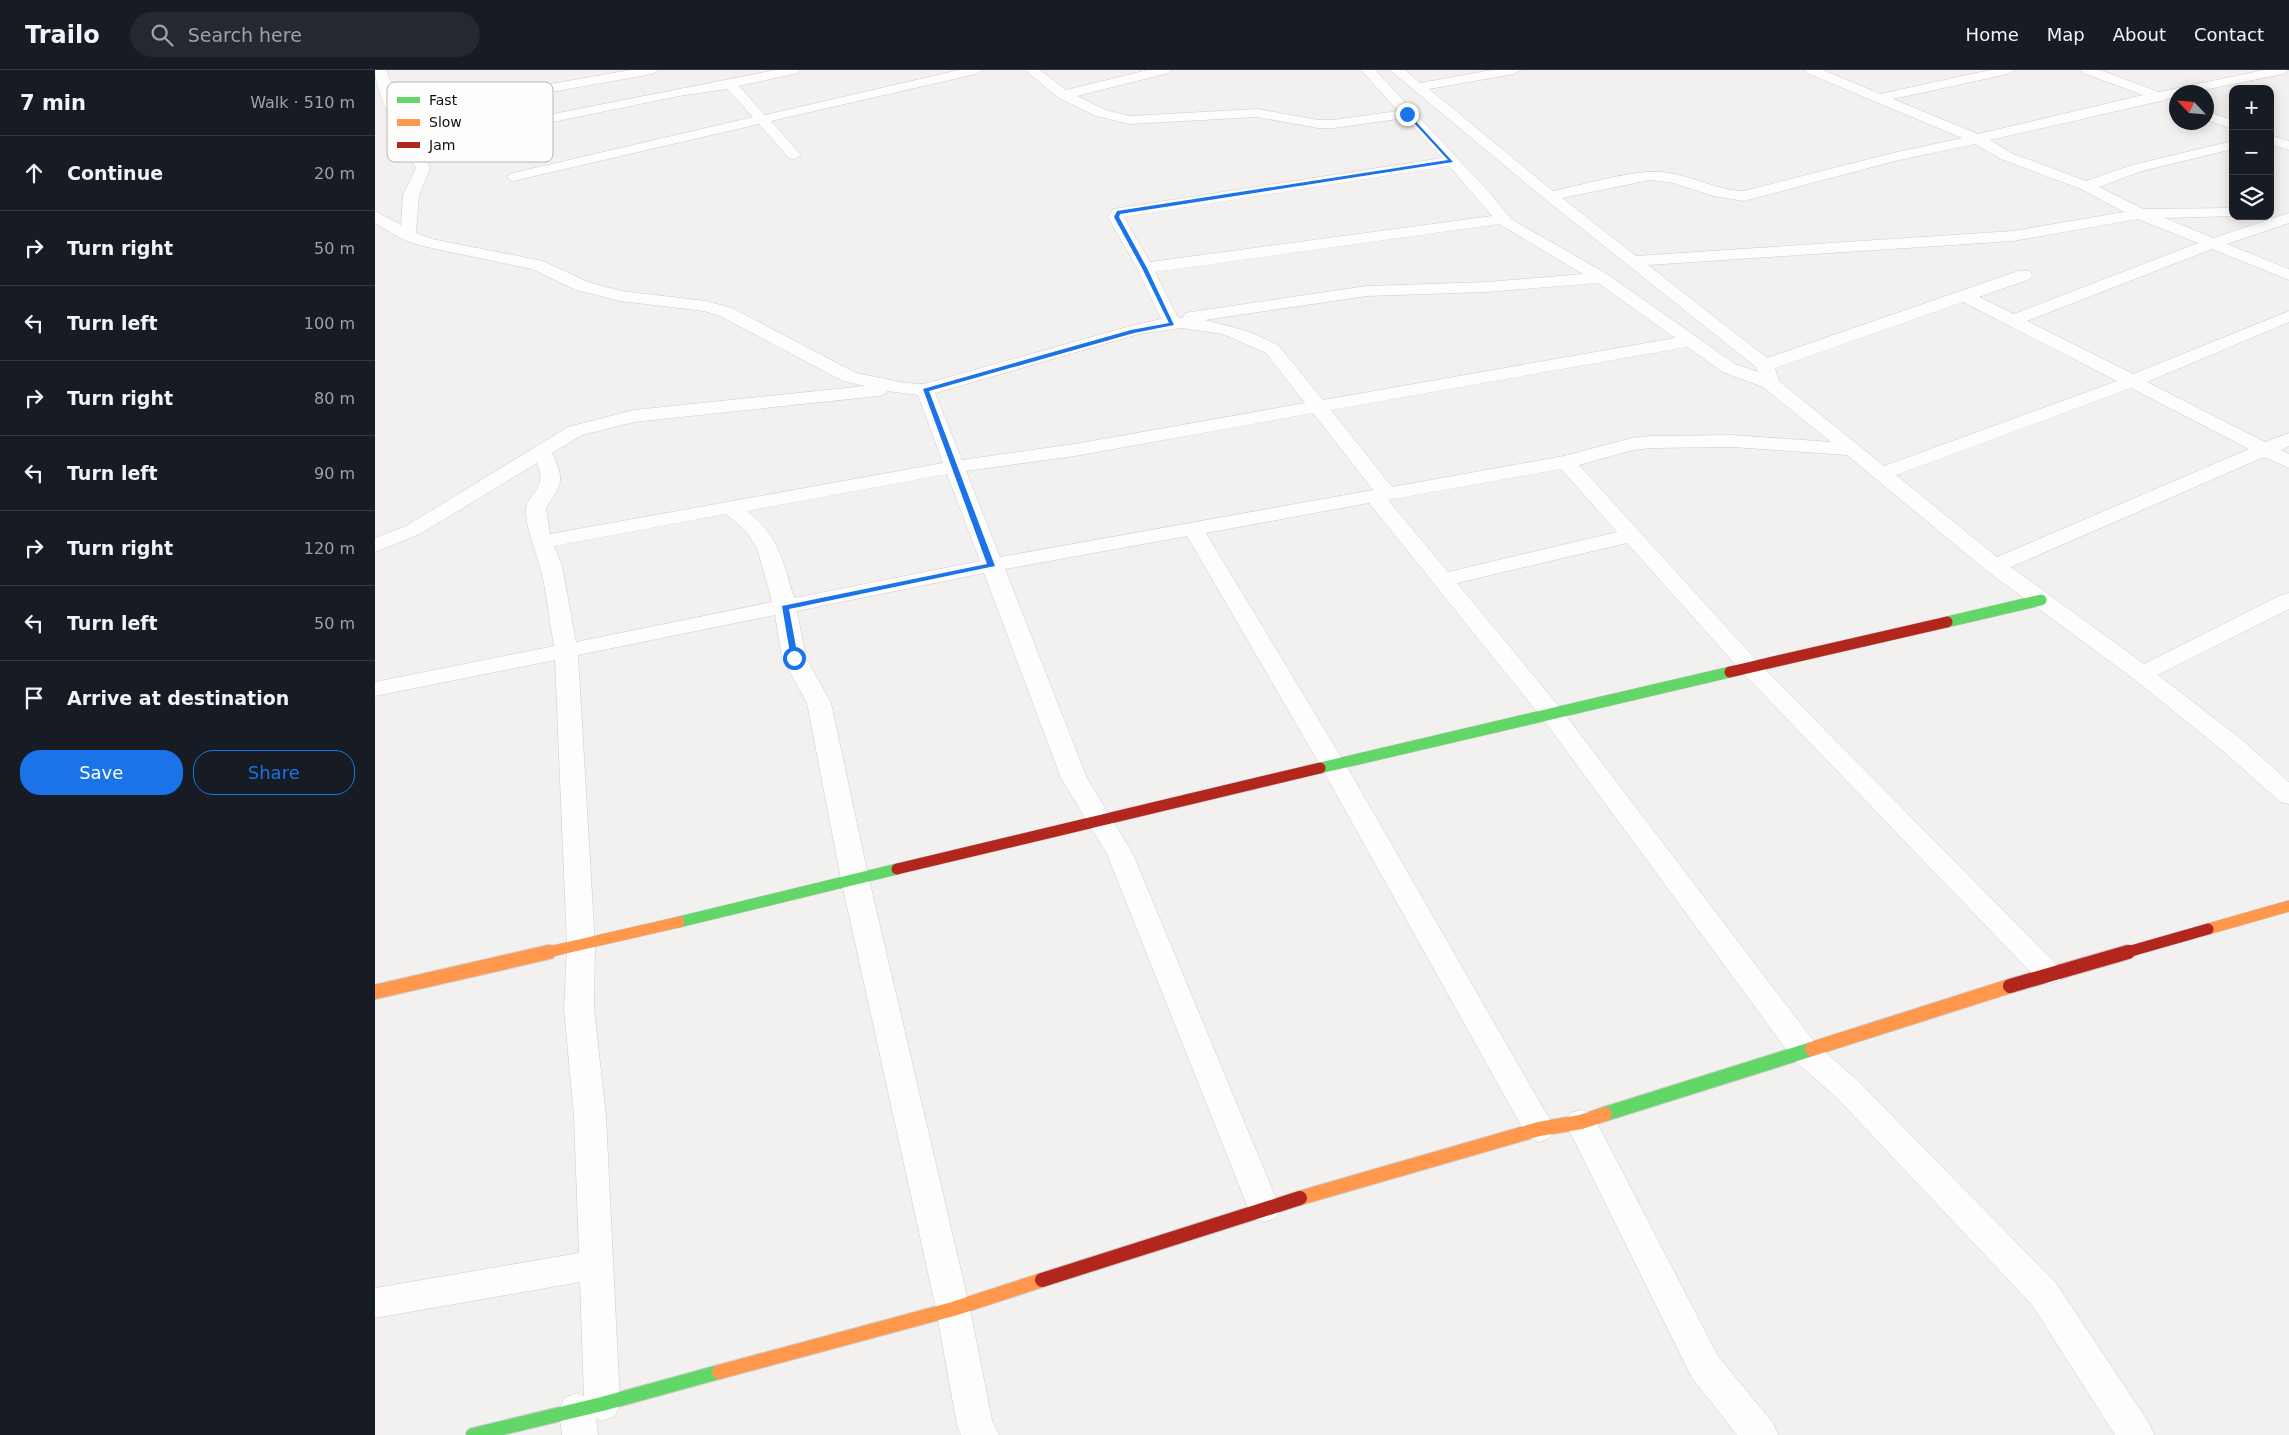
<!DOCTYPE html>
<meta charset="utf-8">
<style>
:root{--surface:#171b24;--page:#242831;--text:#f1f3f6;--muted:#9ea1a6;--line:#363941;--accent:#1a73e8}
body{margin:0;font-family:"DejaVu Sans",sans-serif;background:var(--page);color:var(--text)}
.controls{position:absolute;right:15px;top:15px;display:grid;overflow:hidden;border-radius:10px;box-shadow:0 2px 12px #0003}
.controls button{width:45px;height:45px;display:grid;place-items:center;padding:0;border:0;border-bottom:1px solid var(--line);background:var(--surface);color:var(--text);font:25px sans-serif}
.compass{position:absolute;left:1794px;top:15px;width:45px;height:45px;border-radius:50%;background:var(--surface);box-shadow:0 2px 12px #0003;rotate:296deg}
.stop{position:absolute;width:15px;height:15px;margin:-11px;border:4px solid #1a73e8;border-radius:50%;background:#fff}
.stop.end{background:#1a73e8;border-color:#fff;box-shadow:0 1px 5px #0008}
.list{margin:0;padding:0;list-style:none}
h2{display:flex;justify-content:space-between;align-items:center;height:65px;margin:0;padding:0 20px;font-size:21px}
h2 small{font-size:16px;font-weight:400;color:var(--muted)}
.list li{display:grid;grid-template-columns:32px 1fr auto;gap:15px;align-items:center;box-sizing:border-box;height:75px;padding:0 20px;border-top:1px solid var(--line)}
.list b{display:block;font-size:19px;white-space:nowrap}
.list em{font-size:16px;font-style:normal;color:var(--muted)}
.actions{display:flex;gap:10px;padding:15px 20px}
.actions a{flex:1;padding:11px 0;border:1px solid var(--accent);border-radius:20px;text-align:center;font-size:18px;color:var(--accent)}
.actions .main{background:var(--accent);color:#fff}
.icon{flex:none;width:28px;height:28px;fill:none;stroke:currentColor;stroke-width:2;stroke-linecap:round;stroke-linejoin:round}
.map{position:relative;flex:none;width:1914px;height:1365px;overflow:hidden}
header{display:flex;align-items:center;gap:30px;box-sizing:border-box;height:70px;padding:0 25px;background:var(--surface);border-bottom:1px solid var(--line)}
header strong{font-size:24px}
nav{display:flex;gap:28px;margin-inline-start:auto;font-size:18px}
.search{width:350px;height:45px;background:var(--page);display:flex;align-items:center;gap:12px;box-sizing:border-box;padding:0 18px;border-radius:28px;color:var(--muted);font-size:19px}
main{display:flex}
aside{flex:1;background:var(--surface)}
.map>svg:first-child{display:block}
.lines{fill:none;stroke-linecap:round;stroke-linejoin:round}
.street-casing{stroke:#ccccca;stroke-width:1}
.fast-far1-casing{stroke:#ccccca;stroke-width:12}
.fast-casing{stroke:#ccccca;stroke-width:16}
.slow-far1-casing{stroke:#ccccca;stroke-width:12}
.slow-casing{stroke:#ccccca;stroke-width:16}
.jam-far1-casing{stroke:#ccccca;stroke-width:12}
.jam-casing{stroke:#ccccca;stroke-width:16}
.street{fill:#fdfdfd;fill-rule:evenodd}
.fast-far1{stroke:#63d668;stroke-width:11}
.fast{stroke:#63d668;stroke-width:14}
.slow-far1{stroke:#ff974d;stroke-width:11}
.slow{stroke:#ff974d;stroke-width:14}
.jam-far1{stroke:#b3261e;stroke-width:11}
.jam{stroke:#b3261e;stroke-width:14}
.route{fill:#1a73e8}
.key{fill:#fffefd;stroke:#b7b6b5;stroke-width:1}
.key-label{font-size:14px;fill:#0e0e0d}
</style>
<header>
<strong>Trailo</strong>
<div class="search"><svg class="icon" aria-label="search" viewBox="0 0 24 24"><circle cx="10" cy="10" r="6"/><path d="M15 15l6 6"/></svg>Search here</div>
<nav><a>Home</a><a>Map</a><a>About</a><a>Contact</a></nav>
</header>
<main>
<aside>
<h2>7 min<small>Walk · 510 m</small></h2>
<ul class="list">
<li><svg class="icon" aria-label="ahead" viewBox="0 0 24 24"><path d="M12 20V5M6 11l6-6 6 6"/></svg><div><b>Continue</b></div><em>20 m</em></li>
<li><svg class="icon" aria-label="right" viewBox="0 0 24 24"><path d="M7 20v-9h11M14 6l5 5-5 5"/></svg><div><b>Turn right</b></div><em>50 m</em></li>
<li><svg class="icon" aria-label="left" viewBox="0 0 24 24"><path d="M17 20v-9H6M10 6l-5 5 5 5"/></svg><div><b>Turn left</b></div><em>100 m</em></li>
<li><svg class="icon" aria-label="right" viewBox="0 0 24 24"><path d="M7 20v-9h11M14 6l5 5-5 5"/></svg><div><b>Turn right</b></div><em>80 m</em></li>
<li><svg class="icon" aria-label="left" viewBox="0 0 24 24"><path d="M17 20v-9H6M10 6l-5 5 5 5"/></svg><div><b>Turn left</b></div><em>90 m</em></li>
<li><svg class="icon" aria-label="right" viewBox="0 0 24 24"><path d="M7 20v-9h11M14 6l5 5-5 5"/></svg><div><b>Turn right</b></div><em>120 m</em></li>
<li><svg class="icon" aria-label="left" viewBox="0 0 24 24"><path d="M17 20v-9H6M10 6l-5 5 5 5"/></svg><div><b>Turn left</b></div><em>50 m</em></li>
<li><svg class="icon" aria-label="arrive" viewBox="0 0 24 24"><path d="M6 21V4h12l-3 4 3 4H6"/></svg><div><b>Arrive at destination</b></div></li>
</ul>
<div class="actions"><a class="main">Save</a><a>Share</a></div>
</aside>
<div class="map">
<svg width="1914" height="1365" viewBox="0 0 1914 1365">
<rect width="100%" height="100%" fill="#f2f1ef"/>
<g class="lines">
<defs>
<g id="street">
<path d="M0,0H11L27,40L255,0H284L277,4L30,48L42,71L400,0H425L423,3L364,16L390,45L584,0H608L601,4L396,51L426,85L419,89L414,88L384,54L138,111L131,107L138,103L378,47L352,19L304,26L46,79L55,98L44,125L41,163L57,169L168,191L213,212L246,221L331,231L357,238L481,303L530,313L549,314L752,257L786,249L762,198L733,147L738,139L1067,88L1030,48L958,58H943L882,47L754,54L721,46L684,28L650,0H665L691,20L773,0H796L794,3L702,26L731,40L754,46L882,39L943,50H958L1023,41L986,0H1000L1115,123L1136,149L1232,204L1360,294L1383,302L1381,297L1170,129L1015,0H1030L1045,13L1117,0H1146L1139,4L1054,19L1178,121C1207,115 1260,99 1287,102C1316,105 1340,120 1369,121L1518,83L1587,68L1432,3L1430,0H1448L1505,24L1615,0H1640L1633,4L1518,29L1603,64L1768,25L1708,3L1706,0H1725L1784,22L1889,0H1914L1908,4L1819,22H1802V26L1790,30L1615,70L1636,83L1711,111L1757,95L1858,71V79L1767,101L1724,117L1768,139L1858,138V146H1864L1790,148L1838,168L1914,143V153L1852,174L1914,199V210L1837,179L1652,251L1758,304L1914,241V252L1772,312L1890,372L1914,363V376L1906,380L1914,384V398L1889,387L1636,497L1769,594L1906,525L1914,523V539L1783,605L1866,669L1914,712V734L1905,732L1848,681L1759,609L1612,501L1472,385L1357,377L1276,378L1258,380L1204,395L1384,593L1684,897L1688,904L1684,911L1674,914L1664,911L1368,603L1252,473L1082,513L1186,639L1441,974L1484,1012L1681,1213L1774,1353L1779,1365H1740L1657,1235L1462,1028L1419,990L1168,649L994,433L831,463L971,695L1175,1050L1180,1059L1175,1068L1164,1072L1153,1068L945,695L812,466L630,499L712,708L758,784L905,1138L901,1148L889,1152L877,1148L873,1138L732,784L686,708L609,503L422,541L431,588L456,633L494,809L595,1239L617,1350L624,1365H586L582,1355L561,1239L466,809L432,633L407,588L400,545L203,585L220,876L219,939L231,1046L245,1334L240,1346L227,1351L221,1348L223,1365H187L184,1340L189,1328L202,1323L209,1326L205,1212L0,1248V1218L204,1183L199,1046L189,939L192,876L180,590L0,626V612L179,576C174,550 172,522 165,497C160,477 152,463 151,442C150,424 174,420 162,393L45,464L0,482V468L31,456L193,357L259,340L490,316L468,311L345,246L329,241L245,231L201,220L157,199L47,176L27,169L0,153V141L26,155L28,125L41,98C29,72 0,27 0,0ZM1600,74L1626,89L1706,119L1749,142L1638,161L1261,186L1187,128L1275,110L1298,113L1339,126L1369,131L1520,91ZM1074,96L1117,146L775,192L749,147ZM1763,149L1823,173L1639,244L1604,227L1655,209L1657,205L1655,201H1643L1392,288L1273,195L1638,171ZM1124,154L1208,204L1112,212L992,216L816,242L810,243L808,248H803L780,202ZM1223,213L1300,268L948,330L903,275L872,261L830,250L992,226L1112,222ZM1588,232L1742,311L1509,396L1404,311L1400,298ZM807,258L848,264L891,283L930,333L700,374L587,390L560,323L764,264ZM1312,277L1348,302L1388,317L1456,372L1357,365L1276,366L1257,368L1189,386L1017,417L956,340ZM1756,318L1874,379L1622,487L1521,405ZM512,321L543,325L568,393L175,464L171,438C187,414 190,410 177,383L207,365L259,352L503,326L510,324ZM938,343L998,420L625,487L591,401L700,386ZM1186,399L1242,462L1073,502L1013,430ZM572,404L605,491L419,528C408,491 404,466 372,441ZM351,444L372,462L383,481L397,532L201,572L187,496L179,476Z"/>
<path d="M1832,42L1858,50V59L1832,50Z"/>
<path d="M1895,65L1914,71V80L1895,74Z"/>
<path d="M1206,1040L1217,1043L1343,1286L1398,1353L1403,1365H1362L1317,1308L1190,1052L1195,1043Z"/>
</g>
<g id="fast-far1">
<path d="M1572,552L1666,530"/>
<path d="M945,698L1355,602"/>
<path d="M304,852L522,799"/>
</g>
<g id="fast">
<path d="M1230,1044L1437,979"/>
<path d="M98,1365L227,1334L344,1302"/>
</g>
<g id="slow-far1">
<path d="M1833,859L1914,836"/>
<path d="M169,883L304,852"/>
</g>
<g id="slow">
<path d="M0,922L174,882"/>
<path d="M1437,979L1635,916"/>
<path d="M925,1128L1164,1059L1206,1052L1230,1044"/>
<path d="M344,1302L578,1239L667,1210"/>
</g>
<g id="jam-far1">
<path d="M1355,602L1572,552"/>
<path d="M522,799L945,698"/>
<path d="M1749,883L1833,859"/>
</g>
<g id="jam">
<path d="M1635,916L1753,882"/>
<path d="M667,1210L925,1128"/>
</g>
</defs>
<!-- street casing -->
<use href="#street" class="street-casing"/>
<!-- fast-far1 casing -->
<use href="#fast-far1" class="fast-far1-casing"/>
<!-- fast casing -->
<use href="#fast" class="fast-casing"/>
<!-- slow-far1 casing -->
<use href="#slow-far1" class="slow-far1-casing"/>
<!-- slow casing -->
<use href="#slow" class="slow-casing"/>
<!-- jam-far1 casing -->
<use href="#jam-far1" class="jam-far1-casing"/>
<!-- jam casing -->
<use href="#jam" class="jam-casing"/>
<!-- street -->
<use href="#street" class="street"/>
<!-- fast-far1 -->
<use href="#fast-far1" class="fast-far1"/>
<!-- fast -->
<use href="#fast" class="fast"/>
<!-- slow-far1 -->
<use href="#slow-far1" class="slow-far1"/>
<!-- slow -->
<use href="#slow" class="slow"/>
<!-- jam-far1 -->
<use href="#jam-far1" class="jam-far1"/>
<!-- jam -->
<use href="#jam" class="jam"/>
</g>
<!-- route -->
<path class="route" d="M1030,43H1033L1078,92L745,144L744,147L772,198L799,255L759,263L554,321L620,496L414,539L423,588L416,589L407,536L612,494L548,319L756,260L794,253L767,198L739,147L742,141L1073,90Z"/>
<!-- legend -->
<rect x="12" y="12" width="166" height="80" rx="8" class="key"/>
<rect x="22" y="27" width="23" height="6" fill="#63d668"/>
<rect x="22" y="49" width="23" height="7" fill="#ff974d"/>
<rect x="22" y="72" width="23" height="6" fill="#b3261e"/>
<g class="key-label">
<text x="54" y="35">Fast</text>
<text x="54" y="57">Slow</text>
<text x="54" y="80">Jam</text>
</g>
</svg>
<div class="controls">
<button>+</button>
<button>−</button>
<button><svg class="icon" aria-label="layers" viewBox="0 0 24 24"><path d="M12 4l9 5-9 5-9-5zM3 14l9 5 9-5"/></svg></button>
</div>
<svg class="compass" viewBox="-18 -18 36 36"><path d="M0-13l5 13h-10z" fill="#e53935"/><path d="M0 13l5-13h-10z" fill="#9ea1a6"/></svg>
<div class="stop" style="left:419px;top:588px"></div>
<div class="stop end" style="left:1032px;top:44px"></div>
</div>
</main>
